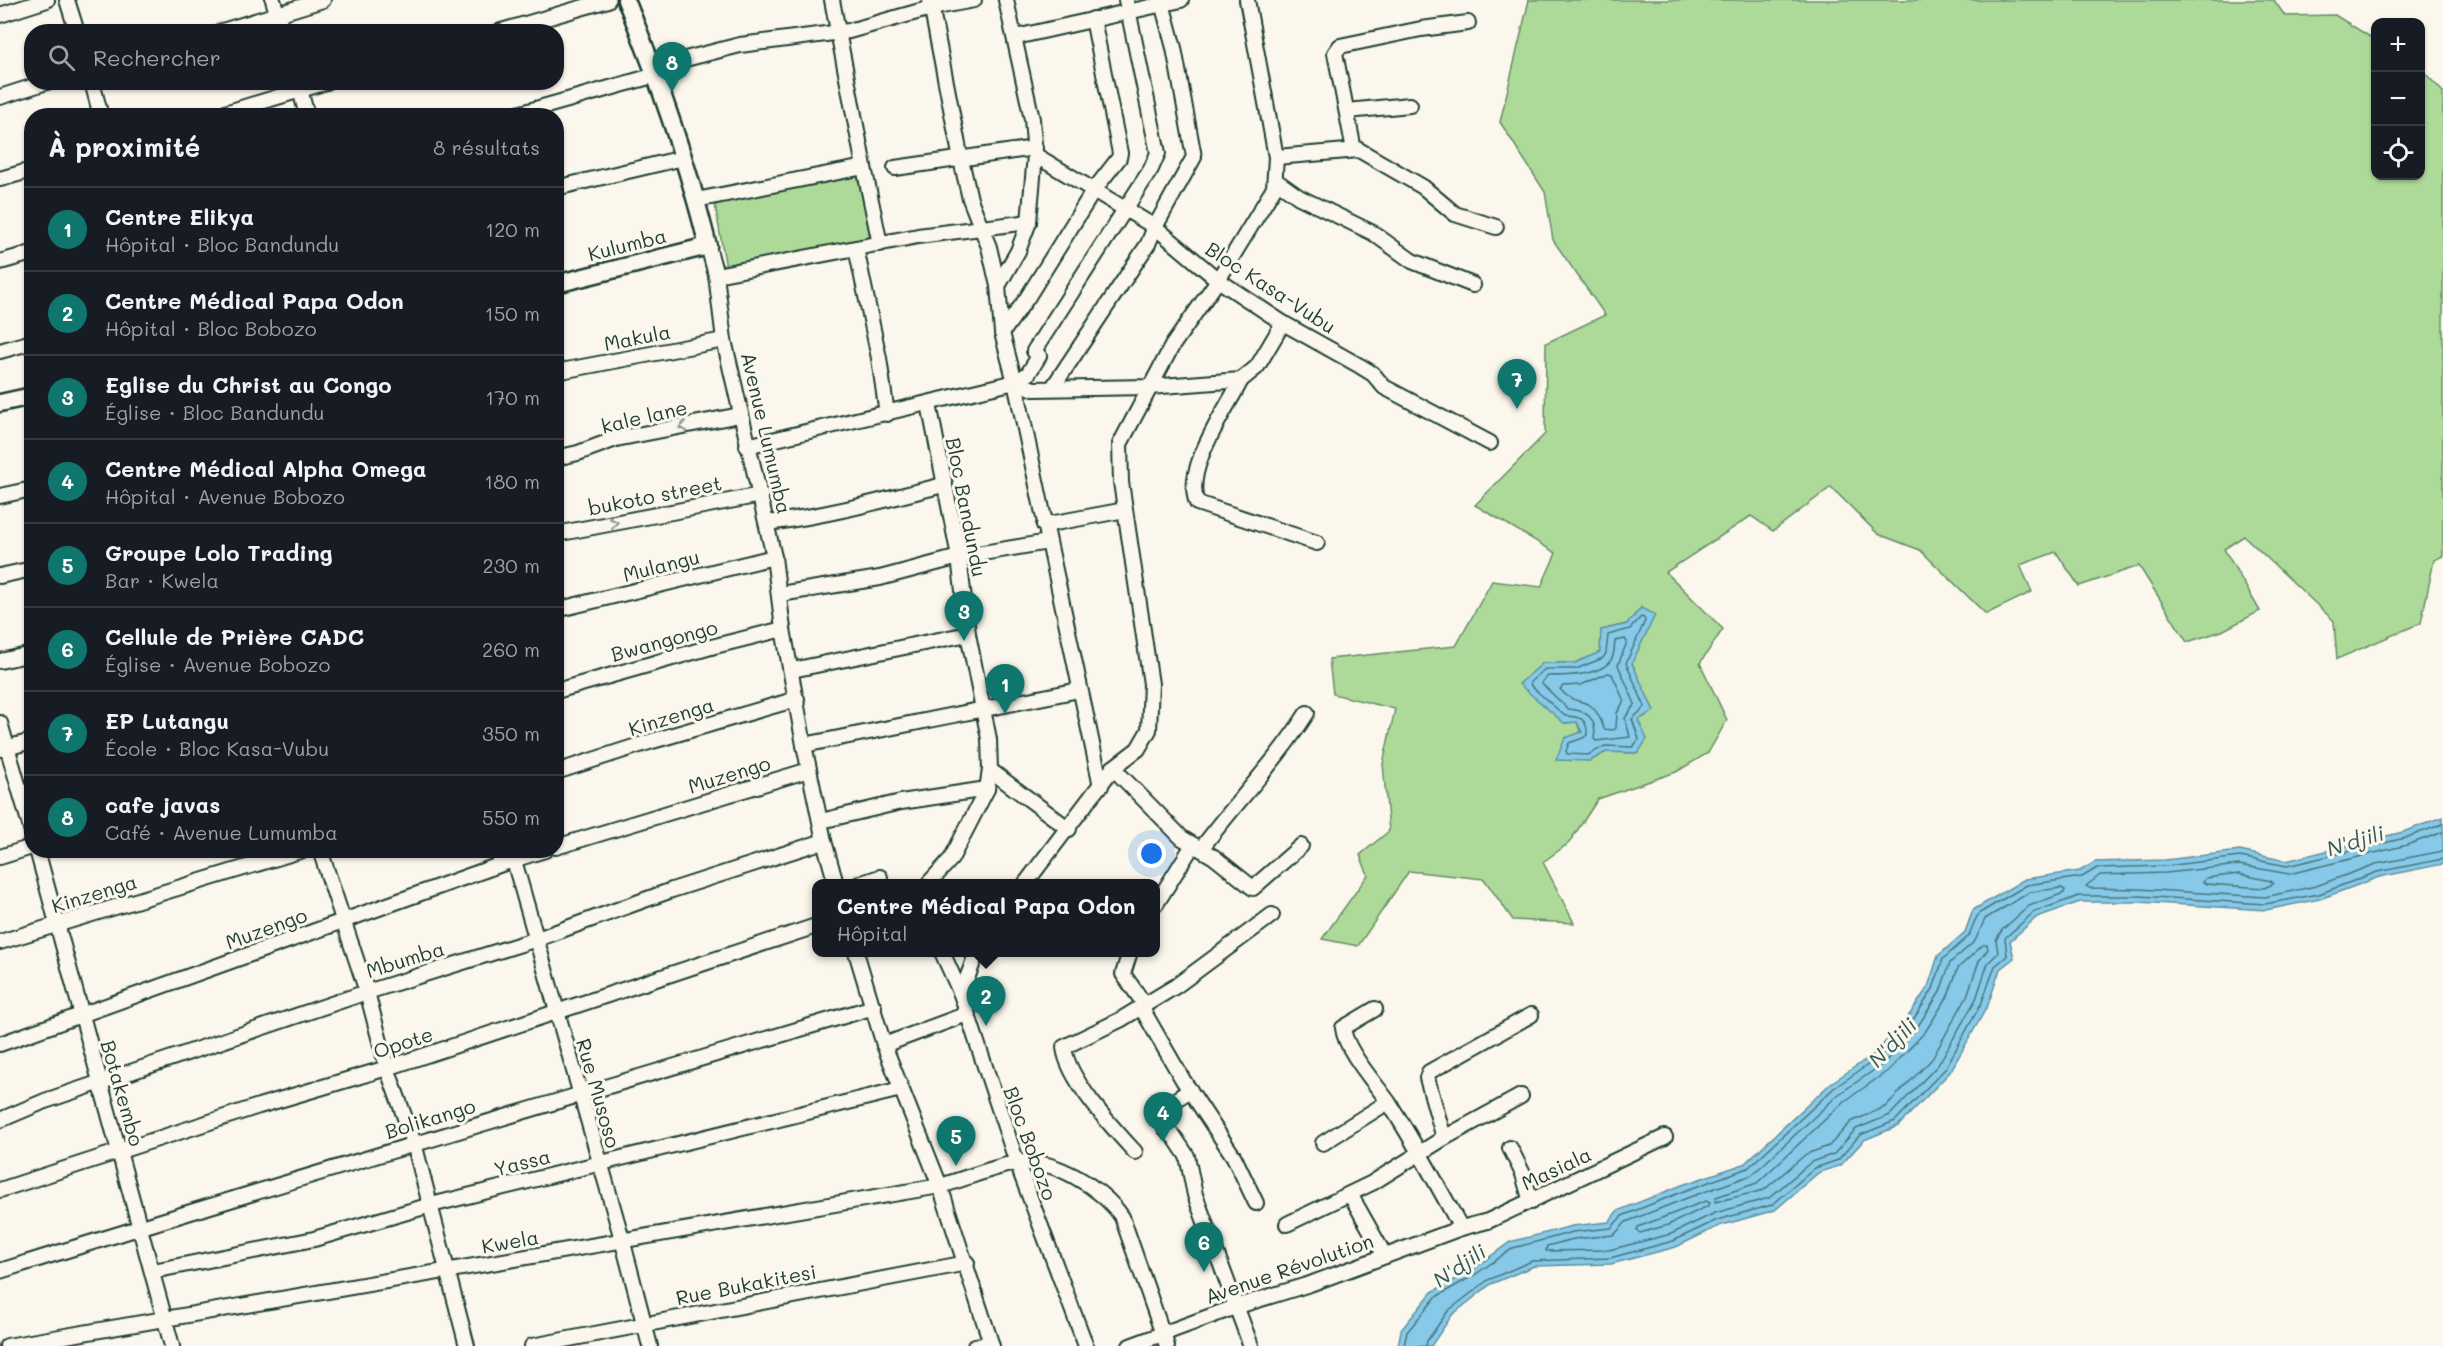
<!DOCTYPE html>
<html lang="fr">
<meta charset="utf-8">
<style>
:root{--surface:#171b24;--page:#242831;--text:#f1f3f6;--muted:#9ea1a6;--line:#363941;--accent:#0f766e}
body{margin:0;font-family:Mali,sans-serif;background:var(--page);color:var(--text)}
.controls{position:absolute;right:18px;top:18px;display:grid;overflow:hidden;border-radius:12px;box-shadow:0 2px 4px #0004}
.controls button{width:54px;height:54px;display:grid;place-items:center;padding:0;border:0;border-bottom:2px solid var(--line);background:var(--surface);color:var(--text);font:30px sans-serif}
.you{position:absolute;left:1152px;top:854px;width:21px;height:21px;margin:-15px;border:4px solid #fff;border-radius:50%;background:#1a73e8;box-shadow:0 0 0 9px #1a73e833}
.badge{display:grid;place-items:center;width:39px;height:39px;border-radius:50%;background:var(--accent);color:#fff;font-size:20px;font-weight:700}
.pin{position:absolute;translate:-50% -50px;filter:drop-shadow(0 2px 3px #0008)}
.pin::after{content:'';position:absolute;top:32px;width:21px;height:18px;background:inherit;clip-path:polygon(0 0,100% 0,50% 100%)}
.popup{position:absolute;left:812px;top:879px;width:348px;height:78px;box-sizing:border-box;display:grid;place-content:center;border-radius:12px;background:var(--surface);filter:drop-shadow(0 2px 4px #0005);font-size:20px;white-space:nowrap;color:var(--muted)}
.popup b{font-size:22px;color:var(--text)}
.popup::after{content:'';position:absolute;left:50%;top:100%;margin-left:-12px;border:12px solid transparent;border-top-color:var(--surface)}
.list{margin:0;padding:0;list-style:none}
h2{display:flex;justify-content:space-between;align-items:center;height:78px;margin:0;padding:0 24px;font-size:26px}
h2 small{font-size:20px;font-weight:400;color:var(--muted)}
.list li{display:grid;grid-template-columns:39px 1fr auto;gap:18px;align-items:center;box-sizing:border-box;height:84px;padding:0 24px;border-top:2px solid var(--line)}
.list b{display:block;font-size:22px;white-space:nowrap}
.list p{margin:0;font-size:20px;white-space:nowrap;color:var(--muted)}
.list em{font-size:20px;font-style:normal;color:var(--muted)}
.icon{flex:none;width:33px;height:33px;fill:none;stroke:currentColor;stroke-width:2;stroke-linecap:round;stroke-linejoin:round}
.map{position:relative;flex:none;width:2443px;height:1346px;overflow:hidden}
.search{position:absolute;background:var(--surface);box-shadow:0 2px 4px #0004;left:24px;top:24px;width:540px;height:66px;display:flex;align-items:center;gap:15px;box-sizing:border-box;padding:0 21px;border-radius:24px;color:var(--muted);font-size:22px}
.panel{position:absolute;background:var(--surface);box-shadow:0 2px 4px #0004;left:24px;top:108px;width:540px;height:750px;border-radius:24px}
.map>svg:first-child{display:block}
.green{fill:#adda99;stroke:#668c66;stroke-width:1.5;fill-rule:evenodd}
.water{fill:#87c9e8;stroke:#5d91a0;stroke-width:1.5}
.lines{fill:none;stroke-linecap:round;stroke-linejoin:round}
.shore{stroke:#49757c;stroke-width:1.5}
.minor-casing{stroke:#1f3d34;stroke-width:18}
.tertiary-casing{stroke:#1f3d34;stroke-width:21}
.minor{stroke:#fbf7ec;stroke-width:14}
.tertiary{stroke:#fbf7ec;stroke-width:16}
.oneway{stroke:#8d9a90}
.labels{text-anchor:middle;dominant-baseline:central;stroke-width:6;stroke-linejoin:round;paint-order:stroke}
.street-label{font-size:20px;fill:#1f3d34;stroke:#fbf7ec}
.water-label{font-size:21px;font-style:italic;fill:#345958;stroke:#fbf7ec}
</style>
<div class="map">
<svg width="2443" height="1346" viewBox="0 0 2443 1346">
<rect width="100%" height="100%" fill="#fbf7ec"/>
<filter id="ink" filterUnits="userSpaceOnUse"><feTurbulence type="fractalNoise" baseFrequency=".0167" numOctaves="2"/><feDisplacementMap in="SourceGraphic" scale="12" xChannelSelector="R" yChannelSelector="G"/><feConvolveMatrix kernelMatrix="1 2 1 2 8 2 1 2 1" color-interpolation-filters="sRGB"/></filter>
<g filter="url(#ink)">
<!-- green -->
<g class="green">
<path d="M1529,0H2274L2285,16L2335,15L2375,40L2376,176H2420L2421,69L2443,92V556L2434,560L2421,623L2337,659L2334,621L2244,536L2224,549L2260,611L2222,631L2187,642L2139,566L2079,586L2056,552L2020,565L2032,592L1986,614L1920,550L1878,534L1831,487L1773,531L1751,516L1666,572L1723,629L1700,663L1727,720L1708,753L1676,772L1598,799L1569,843L1543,862L1574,923L1513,920L1484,879L1409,871L1358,946L1322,939L1368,875L1360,855L1389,831L1383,764L1395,709L1333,694L1329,659L1456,646L1492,581L1541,587L1556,553L1475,505L1545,434L1546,343L1605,315L1553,240L1545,192L1500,122ZM1641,608L1632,663L1653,711L1638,720V753L1606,752L1590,761L1577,722L1564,723L1543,663H1575L1601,652V630L1627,624Z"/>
<path d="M858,173L871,242L726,268L714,199Z"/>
</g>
<!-- water -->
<g class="water">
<path d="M1641,608L1655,615L1632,663L1654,711L1638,720L1647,739L1638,753L1606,752L1590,761L1556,760L1565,738L1582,732L1577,722L1564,723L1519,684L1543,663H1575L1600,652L1601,630L1627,624Z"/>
<path d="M2443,817V864L2379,877L2320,899L2266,910L2139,902H2080L2037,917L2010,941L2014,958L2000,969L1988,1005L1950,1072L1898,1126L1864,1140L1841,1165L1818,1173L1775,1210L1719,1226L1676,1247L1611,1264L1534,1266L1491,1284L1452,1315L1431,1346H1398L1401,1330L1432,1292L1473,1269L1510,1242L1572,1226L1609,1222L1617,1211L1682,1185L1744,1164L1831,1083L1874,1054L1906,1020L1928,987L1938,956L1965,932L1973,910L2025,879L2080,871L2095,862L2165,860L2240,851L2286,861L2403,832Z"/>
</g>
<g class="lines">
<!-- shore -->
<g class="shore">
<path d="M1641,617L1644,618L1645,621L1626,663L1645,707L1632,719L1639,739L1633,747L1605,746L1588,755L1567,754L1566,751L1569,743L1583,738L1587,735C1588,717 1578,717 1565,716L1531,686L1530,682L1545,669H1576L1603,658L1606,653L1608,635L1630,629Z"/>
<path d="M1625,639L1627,642L1618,665L1635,704L1625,718L1630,737L1596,741L1594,739C1598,718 1586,710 1568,709L1541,683L1548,676C1566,676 1600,676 1611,660C1615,654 1614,647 1615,641Z"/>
<path d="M1608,673L1612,674L1624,701L1617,713L1616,728L1614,730L1604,729C1591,689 1577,711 1560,689L1563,686L1581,685Z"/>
<path d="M2443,832L2407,845L2289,874L2239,865L2166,873L2100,875L2086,886L2089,888L2139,889L2265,897L2316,886L2376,864L2443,851"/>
<path d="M2239,874L2271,881L2273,884L2264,888L2206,884L2203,882L2206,878Z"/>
<path d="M2061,888L2065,890L2064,893L2029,906L2002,930L1996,940L1998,953L1988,963L1976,999L1938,1065L1890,1115L1856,1129L1834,1154L1811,1162L1769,1198L1715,1213L1671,1234L1609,1250L1546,1251L1547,1246L1574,1239L1614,1235L1626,1222L1687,1198L1752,1175L1839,1094L1883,1064L1916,1029L1940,992L1950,963L1975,941L1985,919L2030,892Z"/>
<path d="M1983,945H1987L1988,949L1979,961L1967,996L1932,1059L1885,1107L1851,1122L1829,1146L1806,1154L1764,1190L1715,1202L1716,1197L1757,1183L1845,1101L1889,1070L1925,1032L1948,996L1958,968Z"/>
<path d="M1706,1201L1710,1203L1708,1206L1668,1225L1640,1233L1637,1231L1638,1227Z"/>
<path d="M1404,1346L1407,1332L1436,1297L1476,1274L1513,1248L1573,1232L1611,1228L1622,1216L1684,1191L1748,1168L1834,1088L1878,1058L1911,1023L1933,989L1943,959L1969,936L1978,914L2027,885L2082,877L2097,868L2165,866L2240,857L2287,866L2405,838L2443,824"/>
<path d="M1426,1346L1427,1341L1448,1311L1488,1280L1532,1261L1610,1258L1673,1241L1717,1220L1772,1205L1815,1168L1838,1160L1860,1135L1895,1121L1945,1069L1982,1002L1995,966L2007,956L2005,938L2034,912L2079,896H2139L2265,904L2319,894L2377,872L2443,859"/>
</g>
<defs>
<g id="minor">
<path d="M67,0L77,32"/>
<path d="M273,0L283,32"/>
<path d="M832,0L864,167"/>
<path d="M930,0L961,160L970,199L989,247L998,286L1002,333L1015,382L1101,786"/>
<path d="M0,15L47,0"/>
<path d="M219,32L323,0"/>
<path d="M498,32L608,0"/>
<path d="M1016,37L1181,0"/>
<path d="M654,67L740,45L849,31L931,8L974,0"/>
<path d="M92,82L101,116"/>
<path d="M298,82L307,116"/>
<path d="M0,97L47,82"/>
<path d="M1347,111L1410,105"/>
<path d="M215,116L327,82"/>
<path d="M511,116L656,75"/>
<path d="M1354,150L1335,53L1340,46L1421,29L1468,23"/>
<path d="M1035,155L1155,227L1218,280L1283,323L1360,366L1373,374L1384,387L1490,443"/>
<path d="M1276,157L1359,150L1423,187L1455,214L1496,227"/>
<path d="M895,168L1035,148"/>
<path d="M0,179L32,170"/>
<path d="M1275,180L1299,197L1373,233L1412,261L1473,285"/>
<path d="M556,188L683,158"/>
<path d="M696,200L864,167L880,244"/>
<path d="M708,246L716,275L724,340L774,557L783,629L804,745L824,841L836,884"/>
<path d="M856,248L879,358L887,414"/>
<path d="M0,262L32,253"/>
<path d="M716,275L918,236L1029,222"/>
<path d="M998,286L1018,251L1029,222L1035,155L1032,119L1006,0"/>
<path d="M1002,333L1027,298L1094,190L1119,158L1120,153L1093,19"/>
<path d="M0,351L32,342"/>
<path d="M556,372L724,340"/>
<path d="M1241,380C1226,411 1183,469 1197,503L1317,543"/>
<path d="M1015,382L1034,389L1149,387L1241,380L1257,367L1283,323"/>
<path d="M1053,387L1148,244L1155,227L1194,157L1174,48L1162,3"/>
<path d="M747,446L1015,382L1028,374L1039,356L1034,351L1151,169L1158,153L1126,0"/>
<path d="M556,458L578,453L616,439L740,415"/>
<path d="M0,496L32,489"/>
<path d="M767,523C827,516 885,500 943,485"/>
<path d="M1044,525L1125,510"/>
<path d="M556,534L761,495"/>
<path d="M0,576L32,569"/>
<path d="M780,594L880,578L959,557L1048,542"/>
<path d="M556,610L774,557"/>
<path d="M0,661L32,654"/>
<path d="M792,670L968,634"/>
<path d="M556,691L711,647L783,629"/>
<path d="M0,723L32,832"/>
<path d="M804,745L1079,690"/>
<path d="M2,749L32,741"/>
<path d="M1113,768L1182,838L1214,857L1253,888L1301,846"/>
<path d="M990,770L1069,829"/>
<path d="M556,772L649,742L797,699"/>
<path d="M821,821L901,802L987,789"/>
<path d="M556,847L809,770"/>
<path d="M1201,849C1235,803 1276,762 1307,713"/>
<path d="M37,850L172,1346"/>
<path d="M320,850L367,992L387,1068L414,1143L467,1346"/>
<path d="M511,850L622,1239L650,1346"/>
<path d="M0,857L32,847"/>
<path d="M859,884L880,877"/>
<path d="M928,884L951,859L987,789L990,770L989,739L968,634L959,557L929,404"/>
<path d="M1025,884L1113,768L1138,749L1149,730L1151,684L1121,482L1120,444L1172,346L1218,280L1274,188L1276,157L1247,0"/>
<path d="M1156,904L1193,845"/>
<path d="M0,942L303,850"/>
<path d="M856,952L884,1045L940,1186L992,1346"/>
<path d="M942,952L961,994L1017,1163L1086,1346"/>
<path d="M1130,952L1123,974L1145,1005"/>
<path d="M961,994L977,952"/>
<path d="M1141,1007L1183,1080L1234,1157L1256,1203"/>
<path d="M1375,1009L1343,1028C1345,1050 1376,1084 1389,1103C1415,1143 1438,1186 1461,1228"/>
<path d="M0,1044L513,860L545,850"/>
<path d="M884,1045L967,1014"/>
<path d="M1190,1090L1164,1108L1165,1115L1163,1119L1167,1125L1165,1128L1175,1138L1187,1156L1195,1195L1251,1346"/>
<path d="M0,1120L45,1101L367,992L537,939L672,890L824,841"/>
<path d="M1444,1138L1427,1078L1429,1072L1531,1015"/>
<path d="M1323,1143L1388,1102"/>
<path d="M1510,1148L1523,1174L1531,1202"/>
<path d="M1135,1152C1113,1128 1067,1079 1064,1047L1120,1020L1176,986L1272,915"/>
<path d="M0,1190L259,1106L387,1068L816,926"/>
<path d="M1350,1194L1385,1256"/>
<path d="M1287,1224L1372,1183L1444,1138L1521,1096"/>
<path d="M0,1271C290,1180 582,1094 874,1007"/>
<path d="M153,1271L314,1239L431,1205L901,1089"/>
<path d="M7,1346L940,1186C965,1179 990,1168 1015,1163C1051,1156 1103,1188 1122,1217L1167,1346"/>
<path d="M532,1346L967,1263"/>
<path d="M975,1346L991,1343"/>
<path d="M1130,1346L1238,1306L1310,1284L1461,1228L1488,1221L1665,1137"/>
</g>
<g id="tertiary">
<path d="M556,284L708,246C687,162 659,80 626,0"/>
<path d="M0,403L32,396"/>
</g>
</defs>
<!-- minor casing -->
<use href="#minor" class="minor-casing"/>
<!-- tertiary casing -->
<use href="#tertiary" class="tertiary-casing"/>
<!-- minor -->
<use href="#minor" class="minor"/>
<!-- tertiary -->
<use href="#tertiary" class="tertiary"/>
</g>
<!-- one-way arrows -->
<defs><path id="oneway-chevron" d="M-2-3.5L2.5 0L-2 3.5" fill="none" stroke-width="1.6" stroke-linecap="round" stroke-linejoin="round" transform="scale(1.5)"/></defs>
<g class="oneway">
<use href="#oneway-chevron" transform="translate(683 427) rotate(168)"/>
<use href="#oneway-chevron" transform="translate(614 523) rotate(-11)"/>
</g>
</g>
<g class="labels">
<!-- street labels -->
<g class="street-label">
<text transform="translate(627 244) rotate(-14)">Kulumba</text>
<text transform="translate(1271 287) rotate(33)">Bloc Kasa-Vubu</text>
<text transform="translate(637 337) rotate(-11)">Makula</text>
<text transform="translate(644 416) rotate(-13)">kale lane</text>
<text transform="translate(767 433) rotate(77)">Avenue Lumumba</text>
<text transform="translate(655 495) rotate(-11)">bukoto street</text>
<text transform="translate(967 507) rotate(79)">Bloc Bandundu</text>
<text transform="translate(661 565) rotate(-14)">Mulangu</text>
<text transform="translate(664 640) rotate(-15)">Bwangongo</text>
<text transform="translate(671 716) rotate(-17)">Kinzenga</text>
<text transform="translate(729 774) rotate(-17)">Muzengo</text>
<text transform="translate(94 893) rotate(-17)">Kinzenga</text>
<text transform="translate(266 928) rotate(-20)">Muzengo</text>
<text transform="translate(405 959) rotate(-17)">Mbumba</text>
<text transform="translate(403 1042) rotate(-18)">Opote</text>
<text transform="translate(123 1093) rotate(74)">Botakembo</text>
<text transform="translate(599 1093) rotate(74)">Rue Musoso</text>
<text transform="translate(430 1118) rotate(-17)">Bolikango</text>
<text transform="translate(1031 1143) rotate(70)">Bloc Bobozo</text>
<text transform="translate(522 1162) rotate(-14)">Yassa</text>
<text transform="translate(1556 1168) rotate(-25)">Masiala</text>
<text transform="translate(510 1241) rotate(-10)">Kwela</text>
<text transform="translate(1289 1268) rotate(-19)">Avenue Révolution</text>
<text transform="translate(746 1284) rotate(-11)">Rue Bukakitesi</text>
</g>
<!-- water labels -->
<g class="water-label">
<text transform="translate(2355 840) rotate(-17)">N'djili</text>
<text transform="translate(1892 1042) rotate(-46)">N'djili</text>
<text transform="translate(1459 1265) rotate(-34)">N'djili</text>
</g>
</g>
</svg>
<div class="controls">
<button>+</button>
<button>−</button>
<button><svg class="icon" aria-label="locate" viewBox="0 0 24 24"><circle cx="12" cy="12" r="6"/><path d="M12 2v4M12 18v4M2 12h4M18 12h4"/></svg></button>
</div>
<div class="you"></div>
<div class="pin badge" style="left:1005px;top:714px">1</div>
<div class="pin badge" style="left:986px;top:1026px">2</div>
<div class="popup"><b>Centre Médical Papa Odon</b>Hôpital</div>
<div class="pin badge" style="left:964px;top:641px">3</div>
<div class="pin badge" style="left:1163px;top:1142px">4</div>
<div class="pin badge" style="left:956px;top:1166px">5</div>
<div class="pin badge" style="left:1204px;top:1272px">6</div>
<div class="pin badge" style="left:1517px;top:409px">7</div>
<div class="pin badge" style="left:672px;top:92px">8</div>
<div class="search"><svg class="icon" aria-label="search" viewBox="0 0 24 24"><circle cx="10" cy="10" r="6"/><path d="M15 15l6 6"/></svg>Rechercher</div>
<section class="panel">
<h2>À proximité<small>8 résultats</small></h2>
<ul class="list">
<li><span class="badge">1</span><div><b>Centre Elikya</b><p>Hôpital · Bloc Bandundu</p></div><em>120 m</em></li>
<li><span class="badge">2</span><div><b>Centre Médical Papa Odon</b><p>Hôpital · Bloc Bobozo</p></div><em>150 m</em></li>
<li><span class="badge">3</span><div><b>Eglise du Christ au Congo</b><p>Église · Bloc Bandundu</p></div><em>170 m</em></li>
<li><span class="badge">4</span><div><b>Centre Médical Alpha Omega</b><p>Hôpital · Avenue Bobozo</p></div><em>180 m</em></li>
<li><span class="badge">5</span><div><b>Groupe Lolo Trading</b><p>Bar · Kwela</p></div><em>230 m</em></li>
<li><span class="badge">6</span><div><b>Cellule de Prière CADC</b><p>Église · Avenue Bobozo</p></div><em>260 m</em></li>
<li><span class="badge">7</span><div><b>EP Lutangu</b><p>École · Bloc Kasa-Vubu</p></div><em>350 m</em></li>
<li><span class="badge">8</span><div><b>cafe javas</b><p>Café · Avenue Lumumba</p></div><em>550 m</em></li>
</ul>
</section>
</div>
